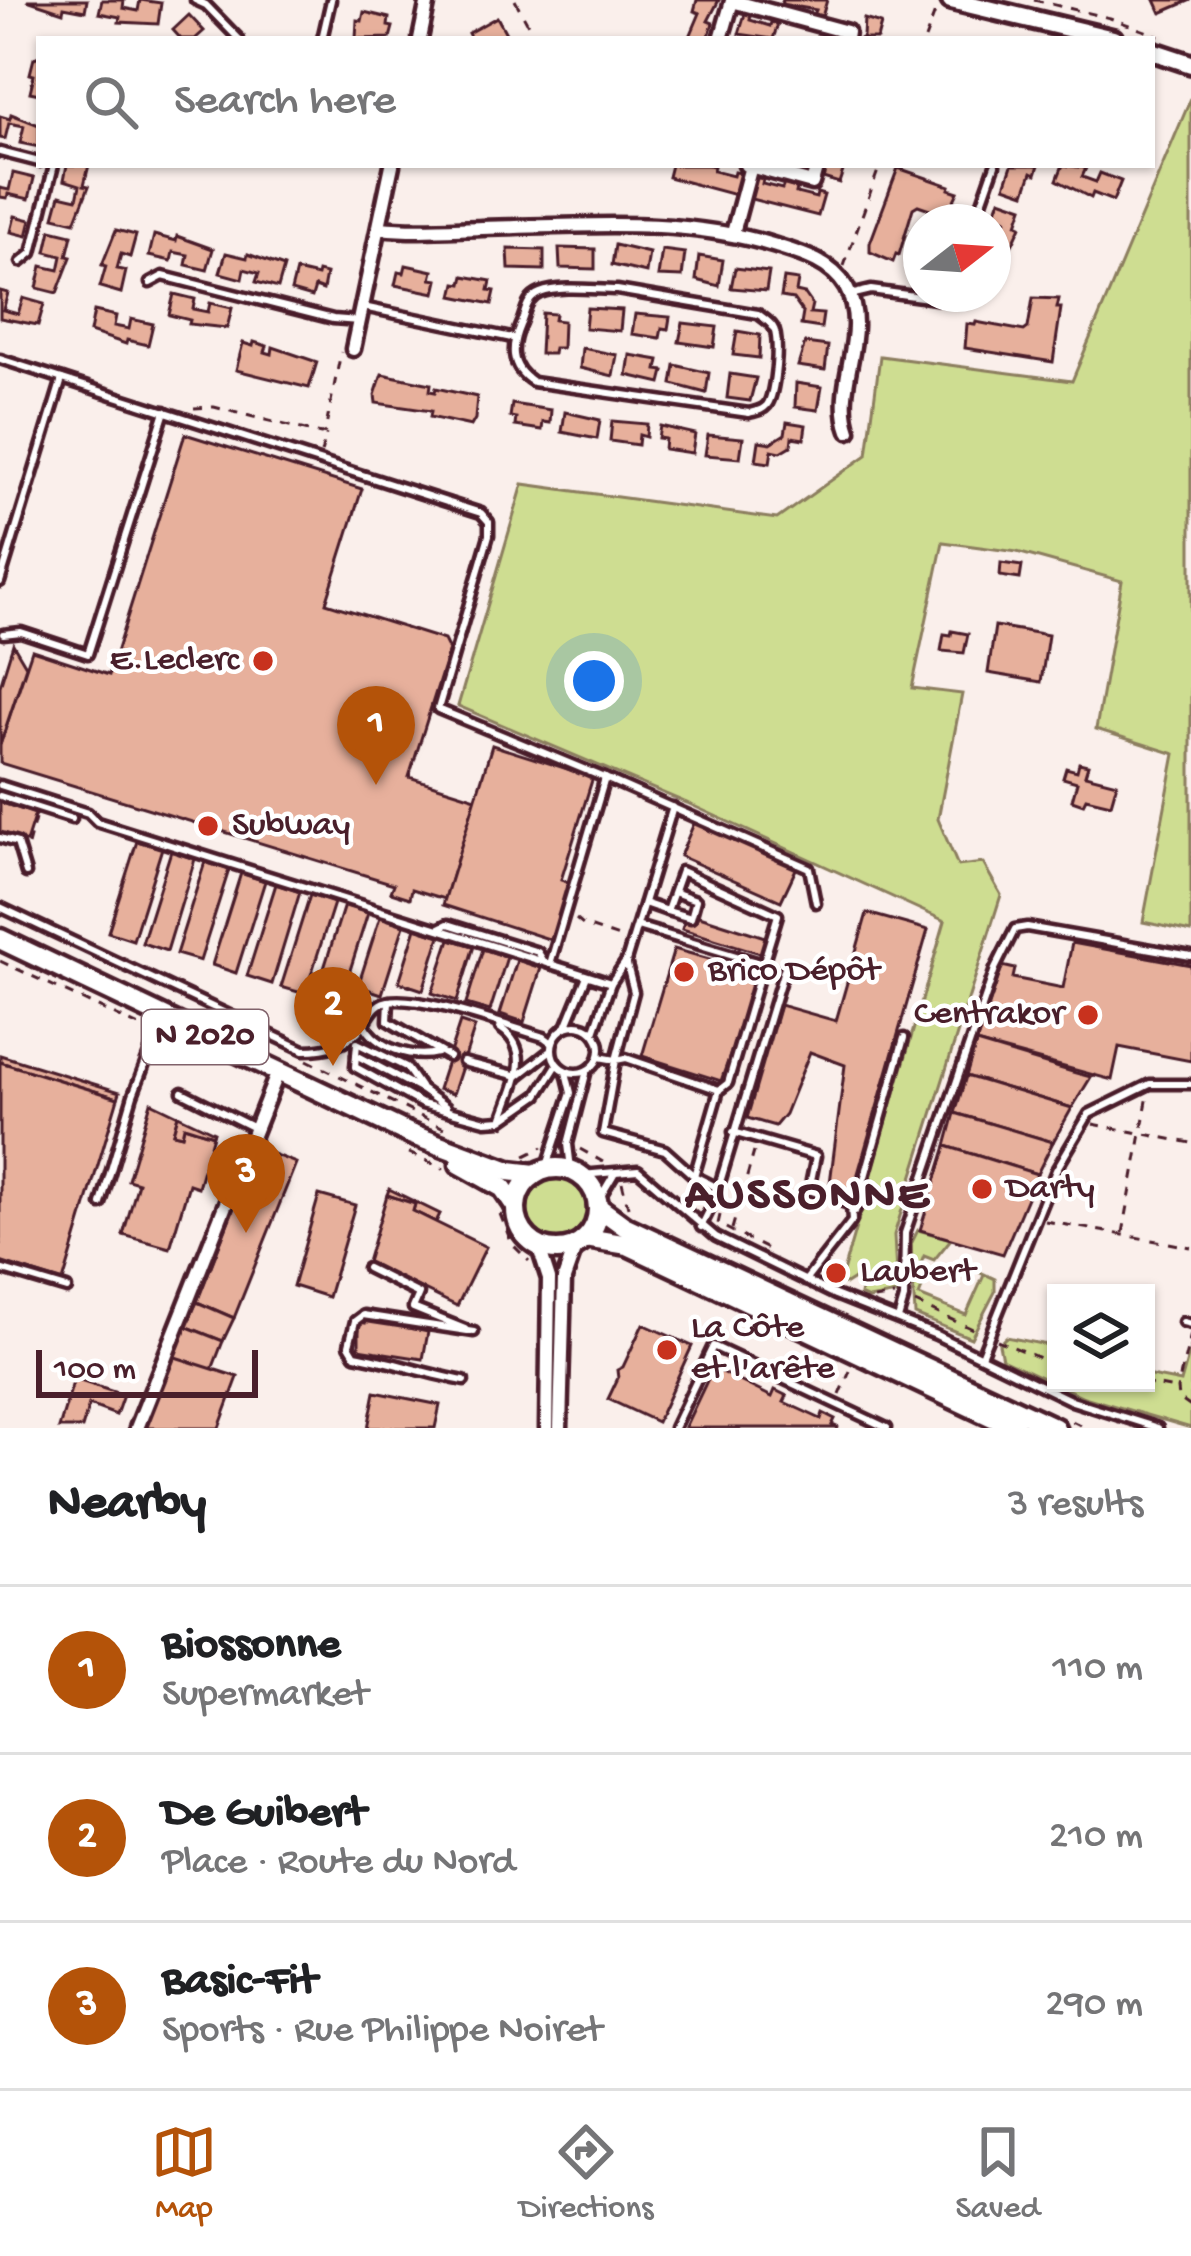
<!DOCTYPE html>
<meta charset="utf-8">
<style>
:root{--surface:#fff;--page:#f6f6f6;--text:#202124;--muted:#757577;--line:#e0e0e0;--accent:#b45309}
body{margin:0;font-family:"Gochi Hand",sans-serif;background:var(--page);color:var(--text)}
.controls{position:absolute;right:36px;bottom:36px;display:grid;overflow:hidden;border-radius:0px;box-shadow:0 3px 9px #0004}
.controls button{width:108px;height:108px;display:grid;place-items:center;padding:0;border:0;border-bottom:3px solid var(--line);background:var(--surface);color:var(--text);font:60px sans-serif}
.compass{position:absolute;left:903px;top:204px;width:108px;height:108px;border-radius:50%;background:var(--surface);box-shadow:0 3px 9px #0004;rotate:73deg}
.scale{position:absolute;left:36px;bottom:30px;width:222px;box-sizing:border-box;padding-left:12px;border:6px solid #4a1f2b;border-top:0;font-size:33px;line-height:42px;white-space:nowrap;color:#4a1f2b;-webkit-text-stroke:9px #fff;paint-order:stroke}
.you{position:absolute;left:594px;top:681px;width:42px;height:42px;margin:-30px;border:9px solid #fff;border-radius:50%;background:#1a73e8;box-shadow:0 0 0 18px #1a73e833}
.badge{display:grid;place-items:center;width:78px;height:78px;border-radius:50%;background:var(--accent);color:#fff;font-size:39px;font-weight:700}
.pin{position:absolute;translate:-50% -99px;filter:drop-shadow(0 3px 6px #0008)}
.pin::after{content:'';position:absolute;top:63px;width:42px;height:36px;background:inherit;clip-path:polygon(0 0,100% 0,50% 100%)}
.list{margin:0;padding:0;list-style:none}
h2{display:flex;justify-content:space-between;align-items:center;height:156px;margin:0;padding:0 48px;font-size:51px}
h2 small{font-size:39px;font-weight:400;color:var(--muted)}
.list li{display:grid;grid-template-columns:78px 1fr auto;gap:36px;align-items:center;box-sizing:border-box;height:168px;padding:0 48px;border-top:3px solid var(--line)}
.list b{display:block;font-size:45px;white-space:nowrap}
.list p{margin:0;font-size:39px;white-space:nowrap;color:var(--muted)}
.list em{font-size:39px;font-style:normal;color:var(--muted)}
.icon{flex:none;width:66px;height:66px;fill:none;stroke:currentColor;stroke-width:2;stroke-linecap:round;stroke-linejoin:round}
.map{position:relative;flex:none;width:1191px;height:1428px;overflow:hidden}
.search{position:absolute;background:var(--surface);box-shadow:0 3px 9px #0004;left:36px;right:36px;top:36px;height:132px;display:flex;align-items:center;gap:30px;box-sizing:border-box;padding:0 42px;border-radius:0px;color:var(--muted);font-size:45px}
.sheet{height:660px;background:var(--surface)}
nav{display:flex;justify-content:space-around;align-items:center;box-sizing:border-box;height:168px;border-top:3px solid var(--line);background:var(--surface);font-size:33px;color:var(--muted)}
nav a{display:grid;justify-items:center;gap:6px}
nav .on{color:var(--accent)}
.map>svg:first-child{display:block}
.green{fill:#cedd91;stroke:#8c7e5e;stroke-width:3}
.building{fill:#e7b09c;stroke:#4a1f2b;stroke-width:3}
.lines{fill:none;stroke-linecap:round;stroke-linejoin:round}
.lane-casing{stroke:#4a1f2b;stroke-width:15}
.street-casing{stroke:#4a1f2b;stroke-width:21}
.secondary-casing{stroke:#4a1f2b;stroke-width:26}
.primary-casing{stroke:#4a1f2b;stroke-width:27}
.path{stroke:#4a1f2b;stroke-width:3;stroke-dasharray:9 9;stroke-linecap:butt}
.lane{stroke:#fff;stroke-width:6}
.street{stroke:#fff;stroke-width:12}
.secondary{stroke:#fff;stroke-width:16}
.primary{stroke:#fff;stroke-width:18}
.poi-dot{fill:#c8321e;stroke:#fff;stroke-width:4.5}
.labels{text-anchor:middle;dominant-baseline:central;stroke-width:9;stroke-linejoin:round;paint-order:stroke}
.shield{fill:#fff;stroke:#80626b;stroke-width:3}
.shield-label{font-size:33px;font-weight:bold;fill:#4a1f2b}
.poi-label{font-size:36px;fill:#4a1f2b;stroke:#fff;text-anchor:start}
.district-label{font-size:48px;font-weight:bold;letter-spacing:3px;fill:#4a1f2b;stroke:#fff}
</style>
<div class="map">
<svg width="1191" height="1428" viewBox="0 0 1191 1428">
<rect width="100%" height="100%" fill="#faefeb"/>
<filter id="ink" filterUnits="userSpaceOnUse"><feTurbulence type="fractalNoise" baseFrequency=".00833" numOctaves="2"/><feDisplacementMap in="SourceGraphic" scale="24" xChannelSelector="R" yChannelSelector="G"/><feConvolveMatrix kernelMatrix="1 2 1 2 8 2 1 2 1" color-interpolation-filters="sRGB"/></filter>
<g filter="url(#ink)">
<!-- green -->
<g class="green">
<path d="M1191,98V932L1143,922L1175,754L1096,729L1122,581L1017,552L943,542L912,688L962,694L938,819L958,866L983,863L1001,895L894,1235L897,1294L869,1299L860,1295L862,1282L854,1279L846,1284L840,1282L945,921L687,803L458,706L523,484L777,519L867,455L880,356L1072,381Z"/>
<circle cx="557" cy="1209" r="33"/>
<path d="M918,1230L951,1239L934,1260L924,1256L918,1271L927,1275L919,1296L966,1315L984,1275L976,1270L995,1279V1292L971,1338L915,1315L911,1244Z"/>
<path d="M1006,1337L1052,1346L1050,1356L1056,1358V1383H1146V1375L1181,1382L1191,1346V1428L1084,1397L1002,1359L999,1344Z"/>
</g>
<!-- building -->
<g class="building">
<path d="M27,0H87L85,11L64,7L63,12Z"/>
<path d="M102,0H124L123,8L138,11L140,0L161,3L158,24L119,22L120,17L99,13Z"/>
<path d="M697,0H719L708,21L713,23L708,39H689L700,13L694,11Z"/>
<path d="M783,0H827L822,17L814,15L816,10L781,4Z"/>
<path d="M1155,0H1191L1161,13Z"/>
<path d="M364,12L389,18L388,26L393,27L390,38L356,39L357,20L362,21Z"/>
<path d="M745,14L751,15L750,20L770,26L771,22L778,24L773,39L739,34Z"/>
<path d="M189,15L204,31L195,39H181L173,30Z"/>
<path d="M497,17L509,39H471L468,33Z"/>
<path d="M864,19L881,24L877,39H859L863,37Z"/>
<path d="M39,56V94L30,92L34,75L30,74L34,58Z"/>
<path d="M11,114L39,125V147L20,143L24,126L9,123L5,139L0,138V116L10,119Z"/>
<path d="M67,165H89L84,185L89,186L75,222L54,217L60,195L77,199L80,185L64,180Z"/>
<path d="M671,165H708L714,166L713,171L733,176L734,172L741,173L735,195L668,177Z"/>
<path d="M845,165L839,183L823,178L827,167L822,165Z"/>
<path d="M1012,165H1039L1036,174L1032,172L1025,193L1005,186Z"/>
<path d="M1063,165L1086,168L1082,177L1096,182L1100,173L1121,181L1113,201L1093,193L1091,198L1057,180Z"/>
<path d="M898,168L950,186L949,189L958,192L947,215L918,205L913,208L899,255L896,254L893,262L870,252V243Z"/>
<path d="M13,173L34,178L29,199L8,194L7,198L0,197V188L9,190Z"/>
<path d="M756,177L763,179L762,184L782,189L784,184L797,188L796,193L816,198L817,193L824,195L818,216L751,199Z"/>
<path d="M1000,199L1023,207L1017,224L1021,226L1000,271L993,268V248L1006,220L994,216Z"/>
<path d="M15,216L31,220L27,236L11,232Z"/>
<path d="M51,230L72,235L67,256L71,257L57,293L37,288L42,266L59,270L62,256L46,252Z"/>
<path d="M116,230L136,235L130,257L121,254L117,269L126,271L121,293L100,287L106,266L102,265Z"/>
<path d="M154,235L176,241L177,236L213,249L207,270L186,265L188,255L173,252L171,261L149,256Z"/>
<path d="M615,245L649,253L646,273L612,265Z"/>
<path d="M559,248L595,249V269L560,268Z"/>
<path d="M508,249L544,250V270L509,269Z"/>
<path d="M662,250L685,253L682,277L658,276Z"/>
<path d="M226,253L247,258L248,254L284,267L278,288L256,282L259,273L244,269L242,279L220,273Z"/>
<path d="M699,256L723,260L719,286L696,280Z"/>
<path d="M406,265L433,271L431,279L438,280L435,293L395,285L398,272L404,273Z"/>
<path d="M735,268L769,272L766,291L731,288Z"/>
<path d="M296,271L317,276L318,272L326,274L323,290L315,287L312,297L291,291Z"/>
<path d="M464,276L491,281L489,290L495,291L492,304L453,296L456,283L462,284Z"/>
<path d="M784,278L798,280L796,292L805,294L812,304L810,313L823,314L821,328L801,325L803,313L793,299L781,297Z"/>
<path d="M0,291L8,293L3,310L18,314L23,298L44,304L38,325L0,318Z"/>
<path d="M174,294L195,299L193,309L208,312L210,303L232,308L227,328L189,324L190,320L169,315Z"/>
<path d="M1033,298L1059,299L1057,308H1061L1053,362L965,348L967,324L975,325L976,322L1024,331L1028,328Z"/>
<path d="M587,308L622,310L620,331L585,328Z"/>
<path d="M94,311L116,316L114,326L129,329L131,319L153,324L148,345L127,340L126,344L90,332Z"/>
<path d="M542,313L555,314L554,320L563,321L562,348H554L553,354H540Z"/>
<path d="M635,314L670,317L668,329L662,328L660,338L632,334Z"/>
<path d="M683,323L717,327L714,347L679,342Z"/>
<path d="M737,331L760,335L759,358L733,355Z"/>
<path d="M254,342L267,346L265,352L272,354L273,347L317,362L309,388L236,370L243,343L253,346Z"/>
<path d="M805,343L828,346L825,370L798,366Z"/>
<path d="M582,348L617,355L613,376L580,368Z"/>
<path d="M630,355L659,360L657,370L664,371L661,383L627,375Z"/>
<path d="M675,365L709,373L706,393L672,384Z"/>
<path d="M382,374L431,384L430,391L435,392L436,388L477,397L475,419L471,426L430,417L431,411L376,403L375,395Z"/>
<path d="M730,374L756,378L750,401L727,398Z"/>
<path d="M796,383L822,387L818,410L795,407Z"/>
<path d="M512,404L551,410L550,423L543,422L542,430L515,426L516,418L510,417Z"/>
<path d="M565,412L600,420L597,439L562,432Z"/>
<path d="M612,421L647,424L646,437L639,435L638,445L610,441Z"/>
<path d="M787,422L806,425L804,439L792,437L791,446L781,452L772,450L770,463L756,461L759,441L771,443L785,434Z"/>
<path d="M660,426L695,434L692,453L664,449L665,439L658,438Z"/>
<path d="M185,434L362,489L326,603L444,640L449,650L409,777L476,798L445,899L412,889L410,898L391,892L394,884L0,763V745L32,650L109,675Z"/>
<path d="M708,435L743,438L740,458L705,455Z"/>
<path d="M1001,563L1022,566L1020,579L1000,576Z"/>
<path d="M995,626L1048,635L1041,682L988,673Z"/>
<path d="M952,631L968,634L964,653L941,651L944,634L951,635Z"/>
<path d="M13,644L26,666L0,745V686Z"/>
<path d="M492,745L593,777L561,880L573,884L555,941L443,905Z"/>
<path d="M1079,763L1088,765L1085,775L1117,783L1111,804L1086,798L1083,804L1072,800L1077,782L1063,778L1066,768L1077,771Z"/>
<path d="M0,802L35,814L26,842L0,833Z"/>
<path d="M695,821L797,867L781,901L680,856Z"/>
<path d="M137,841L162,848L133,940L108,932Z"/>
<path d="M171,851L195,859L167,951L142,943Z"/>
<path d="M205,862L229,870L200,961L176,954Z"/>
<path d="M241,873L265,881L236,973L212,965Z"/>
<path d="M276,884L300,892L272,984L247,976Z"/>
<path d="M310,895L334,903L305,994L281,987Z"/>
<path d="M344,905L368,913L339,1005L315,997Z"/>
<path d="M687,912L768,938L763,954L682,929Z"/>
<path d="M867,913L928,930L851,1198L829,1191L845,1065L810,1052L785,1114L775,1126L747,1118L780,1005L836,1021Z"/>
<path d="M380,917L404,925L382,994L358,986Z"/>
<path d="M416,928L440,936L423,990L399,982Z"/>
<path d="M450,939L474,946L457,1001L432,993Z"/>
<path d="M1072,943L1191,965V1061L1119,1047L1112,1080L976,1043L1002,966L1015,969L1013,978L1063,988Z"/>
<path d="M483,949L507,957L490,1011L466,1004Z"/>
<path d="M674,949L759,973L721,1081L642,1056Z"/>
<path d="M517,960L541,968L524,1022L500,1014Z"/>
<path d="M460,1022L475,1027L453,1094L438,1089Z"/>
<path d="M976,1043L1076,1073L1091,1077L1072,1108L966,1076Z"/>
<path d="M0,1055L120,1092L118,1098L0,1062Z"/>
<path d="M0,1062L118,1098L63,1282L0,1262Z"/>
<path d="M966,1076L1072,1108L1053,1142L955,1113Z"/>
<path d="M151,1102L178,1115L173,1133L182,1135L184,1126L213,1135L198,1187L189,1184L170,1248L123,1235L138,1183L128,1180Z"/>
<path d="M955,1113L1053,1142L1037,1174L946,1146Z"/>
<path d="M178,1115L214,1132L213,1135L184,1126L182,1135L173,1133Z"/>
<path d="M946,1146L1037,1174L1003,1254L920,1230Z"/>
<path d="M257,1148L296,1163L234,1318L197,1302Z"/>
<path d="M389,1189L440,1214L436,1222L413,1211L415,1204L387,1195Z"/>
<path d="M319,1195L355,1205L328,1297L293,1286Z"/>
<path d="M387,1195L415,1204L413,1211L486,1247L457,1306L367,1262Z"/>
<path d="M197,1302L234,1318L223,1341L185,1326Z"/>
<path d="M365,1319L428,1332L423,1359L359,1349V1322L365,1323Z"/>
<path d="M643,1324L692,1346L657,1422L608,1399L618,1378L617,1370L623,1367Z"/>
<path d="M185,1326L223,1341L211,1372L172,1356Z"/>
<path d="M172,1356L238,1377L219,1428H144Z"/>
<path d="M713,1368L772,1397L775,1390L787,1396L784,1402L797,1408L821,1419L823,1413L835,1419L832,1425L839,1428H688L685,1427Z"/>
<path d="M74,1379L123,1395L116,1415L89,1405L82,1428H59Z"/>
<path d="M375,1392L440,1405L435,1428H368Z"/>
</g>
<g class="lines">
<defs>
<g id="lane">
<path d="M195,0L206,5L239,39"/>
<path d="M322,39L331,0"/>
<path d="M0,152L39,162"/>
<path d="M975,222L995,165"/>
<path d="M21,262L32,253L54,165"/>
<path d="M150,283L163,276L333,319L359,321"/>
<path d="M617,290L758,314C762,317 770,322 773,327C781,338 775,395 767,405C762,411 756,411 749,413L533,382C509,367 511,346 520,325C526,313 525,299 540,293C561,285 594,290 617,290Z"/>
<path d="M850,295L871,290L943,300L951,294"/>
<path d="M363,307L512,338"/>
<path d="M0,359L481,513L489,522V535L438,709L605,778L809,868L816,903"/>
<path d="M0,582L62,379"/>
<path d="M3,634L21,632L88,654L165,411"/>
<path d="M0,785L88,813L97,822L611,983"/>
<path d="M0,796L72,819"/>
<path d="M0,838L17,843L26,873"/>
<path d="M0,907L304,1050C328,1050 348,1045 363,1026C368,1019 372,1009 380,1004C406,988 512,1028 544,1037L552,1043"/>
<path d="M667,911L691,918L696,900L674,892"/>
<path d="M637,926L763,964L778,915L681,871L667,911L644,903"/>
<path d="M440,928L448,924L538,952L543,960"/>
<path d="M550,964L605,778"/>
<path d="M389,1001L388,1021L449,1057"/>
<path d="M364,1024C376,1048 412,1059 437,1053"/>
<circle cx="576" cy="1049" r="24"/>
<path d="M566,1027L587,976"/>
<path d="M500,1028C534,1050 514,1085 503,1117"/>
<path d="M594,1032L611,983L626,961L673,807"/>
<path d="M357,1043L356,1055L422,1090L446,1107"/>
<path d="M359,1044L406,1067L420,1087"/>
<path d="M356,1055L355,1067L422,1104L486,1121L502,1120L538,1095L557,1065"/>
<path d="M599,1057L616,1060L634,992L626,961"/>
<path d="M463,1062L518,1076L551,1050"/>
<path d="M182,1092L254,1128"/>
<path d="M733,1132L816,1156L809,1190L851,1205L852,1221L805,1281"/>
<path d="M546,1169L571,1093L566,1072"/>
<path d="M571,1169L568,1144L586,1074"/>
<path d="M582,1175L638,1170L716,1237L835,1295L936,1335L1072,1401L1158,1428"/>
<path d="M694,1176L665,1150L603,1133L616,1060L626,1058L719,1090"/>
<path d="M718,1188L694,1176L719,1090L728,1083L763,964"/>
<path d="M598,1201L614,1174"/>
<path d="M101,1204L133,1095L162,1020"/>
<path d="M855,1212L904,1038"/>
<path d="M701,1227L715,1199L786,963"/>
<path d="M367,1268L419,1294L413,1308L465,1329"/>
<path d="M0,1269L67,1289"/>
<path d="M898,1319L904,1299L905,1233L995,969L1015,929L1027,927L1191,956"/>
<path d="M1183,1322L1191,1324"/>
<path d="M981,1356L1056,1170L1089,1114L1150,1084H1191"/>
<path d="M464,1381C427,1374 393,1362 355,1355L349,1345L355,1321L363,1315L474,1332"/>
<path d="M674,1428L713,1346L887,1428"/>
</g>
<g id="street">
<path d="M420,39L428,0"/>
<path d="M721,39L732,1L847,32L846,39"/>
<path d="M746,165L812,183L817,165"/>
<path d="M381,228C414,232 449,229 482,228C581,226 680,216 776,246C802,254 831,262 846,287C872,334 832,384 849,431"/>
<path d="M733,233L751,166"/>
<path d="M353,349L392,165"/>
<path d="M538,1245L549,1279L547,1428"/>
<path d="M137,1428L278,1072"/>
<path d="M560,1428L564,1279L576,1245"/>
</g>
<g id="secondary">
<path d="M951,0L1113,39"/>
<path d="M1152,51L1191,64"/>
</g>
<g id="primary">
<path d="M0,939L410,1134L509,1171L535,1174"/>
<path d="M460,1164L503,1188L516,1207"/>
<circle cx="557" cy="1209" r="41"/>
<path d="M598,1207L624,1226L1055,1428"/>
<path d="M586,1238L628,1245L1016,1428"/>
</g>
</defs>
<!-- lane casing -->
<use href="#lane" class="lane-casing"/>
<!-- street casing -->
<use href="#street" class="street-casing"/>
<!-- secondary casing -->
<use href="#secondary" class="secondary-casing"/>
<!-- primary casing -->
<use href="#primary" class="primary-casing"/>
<!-- path -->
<g class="path">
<path d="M515,0L536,39"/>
<path d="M1034,0L1110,18L1159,36"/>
<path d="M925,39L937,7"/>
<path d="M844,266L880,165"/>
<path d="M194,408L214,407L321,434L325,432L341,352"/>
<path d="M321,453L326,434"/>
<path d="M205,834L208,826"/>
<path d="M28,845L35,819"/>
<path d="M576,919L583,925L622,938"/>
<path d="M0,961L145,1029"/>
<path d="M307,1060L412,1112"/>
<path d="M420,1116L444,1128"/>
<path d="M1093,1124L1191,1143"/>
<path d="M580,1149L603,1162"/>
<path d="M409,1153L444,1169"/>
<path d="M525,1156L543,1147"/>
<path d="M622,1182L628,1207"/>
<path d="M500,1214L512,1244L529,1261"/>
<path d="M720,1215L718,1224L771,1251"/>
<path d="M1045,1221L1191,1247"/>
<path d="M732,1229L754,1152"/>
<path d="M1123,1233L1148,1095"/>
<path d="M874,1299L894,1296"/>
<path d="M915,1303L977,1331"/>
<path d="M1191,1334L1177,1389L1178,1398L1191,1407"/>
<path d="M997,1340L1056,1365"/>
<path d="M1143,1383L1175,1389"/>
<path d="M840,1395L850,1371"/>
<path d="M1072,1421L1086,1428"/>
</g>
<!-- lane -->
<use href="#lane" class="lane"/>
<!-- street -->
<use href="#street" class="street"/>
<!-- secondary -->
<use href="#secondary" class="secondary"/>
<!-- primary -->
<use href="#primary" class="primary"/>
</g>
</g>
<!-- markers -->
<g class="poi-dot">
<circle cx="263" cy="661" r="12"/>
<circle cx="208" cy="826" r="12"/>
<circle cx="684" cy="972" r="12"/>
<circle cx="1088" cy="1015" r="12"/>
<circle cx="982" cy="1189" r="12"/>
<circle cx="836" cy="1273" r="12"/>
<circle cx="667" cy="1350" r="12"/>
</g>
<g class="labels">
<!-- shield labels -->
<rect class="shield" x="142" y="1010" width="126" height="54" rx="9"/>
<g class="shield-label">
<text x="205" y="1037">N 2020</text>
</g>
<!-- poi labels -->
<g class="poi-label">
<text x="239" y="661" text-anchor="end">E.Leclerc</text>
<text x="232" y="826">Subway</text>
<text x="708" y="972">Brico Dépôt</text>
<text x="1064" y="1015" text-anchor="end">Centrakor</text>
<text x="1006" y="1189">Darty</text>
<text x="860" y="1273">Laubert</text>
<text x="691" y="1329">La Côte<tspan x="691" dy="41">et l'arête</tspan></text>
</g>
<!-- district labels -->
<g class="district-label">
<text x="808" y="1197">AUSSONNE</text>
</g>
</g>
</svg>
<div class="controls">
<button><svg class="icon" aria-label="layers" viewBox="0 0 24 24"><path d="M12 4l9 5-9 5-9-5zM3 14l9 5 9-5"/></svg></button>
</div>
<svg class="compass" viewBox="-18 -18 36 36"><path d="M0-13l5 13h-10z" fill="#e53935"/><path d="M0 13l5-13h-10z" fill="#757577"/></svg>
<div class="scale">100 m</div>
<div class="you"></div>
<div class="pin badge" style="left:376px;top:785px">1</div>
<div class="pin badge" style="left:333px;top:1066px">2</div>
<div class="pin badge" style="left:246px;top:1233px">3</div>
<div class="search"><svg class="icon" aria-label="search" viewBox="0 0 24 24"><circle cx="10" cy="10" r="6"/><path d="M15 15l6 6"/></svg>Search here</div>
</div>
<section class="sheet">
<h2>Nearby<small>3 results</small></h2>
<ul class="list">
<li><span class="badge">1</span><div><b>Biossonne</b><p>Supermarket</p></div><em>110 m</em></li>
<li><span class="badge">2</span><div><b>De Guibert</b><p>Place · Route du Nord</p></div><em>210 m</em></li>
<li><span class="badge">3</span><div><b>Basic-Fit</b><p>Sports · Rue Philippe Noiret</p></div><em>290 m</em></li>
</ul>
</section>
<nav>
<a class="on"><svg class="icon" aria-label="map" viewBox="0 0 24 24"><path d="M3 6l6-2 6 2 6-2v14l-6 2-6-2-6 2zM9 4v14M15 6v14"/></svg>Map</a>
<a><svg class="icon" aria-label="directions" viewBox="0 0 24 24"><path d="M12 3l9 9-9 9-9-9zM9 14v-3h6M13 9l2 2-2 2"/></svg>Directions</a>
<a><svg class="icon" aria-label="saved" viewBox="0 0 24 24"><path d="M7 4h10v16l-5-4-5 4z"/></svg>Saved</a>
</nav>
